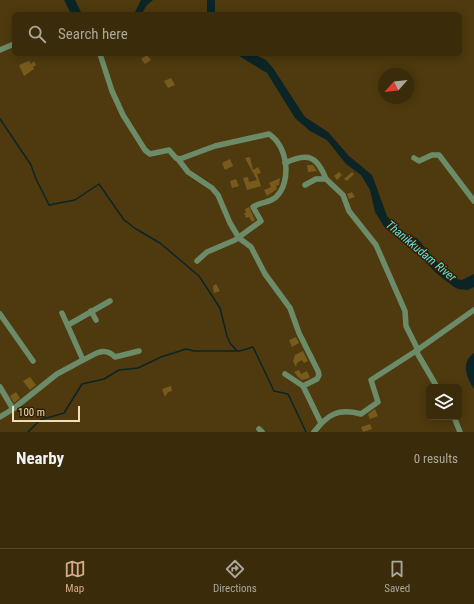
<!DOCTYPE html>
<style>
:root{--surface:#3a2c0a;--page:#453818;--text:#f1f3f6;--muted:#aba79c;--line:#54482b;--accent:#d6ab8b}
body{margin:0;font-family:"Roboto Condensed",sans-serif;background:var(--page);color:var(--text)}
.controls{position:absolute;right:12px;bottom:12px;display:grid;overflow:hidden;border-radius:6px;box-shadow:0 2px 10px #0003}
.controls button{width:36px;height:36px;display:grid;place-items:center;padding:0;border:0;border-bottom:1px solid var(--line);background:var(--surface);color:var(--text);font:20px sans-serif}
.compass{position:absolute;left:378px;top:68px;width:36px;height:36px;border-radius:50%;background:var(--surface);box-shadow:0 2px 10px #0003;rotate:243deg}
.scale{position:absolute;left:12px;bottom:10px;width:68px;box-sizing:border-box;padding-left:4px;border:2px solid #f1ddb7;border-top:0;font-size:11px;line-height:14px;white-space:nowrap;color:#f1ddb7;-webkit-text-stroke:3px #312100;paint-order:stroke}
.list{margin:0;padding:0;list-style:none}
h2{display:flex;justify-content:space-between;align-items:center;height:52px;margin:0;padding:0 16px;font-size:17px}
h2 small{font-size:13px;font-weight:400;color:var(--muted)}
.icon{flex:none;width:22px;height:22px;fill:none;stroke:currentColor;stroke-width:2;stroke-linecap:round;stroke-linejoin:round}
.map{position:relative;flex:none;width:474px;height:432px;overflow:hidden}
.search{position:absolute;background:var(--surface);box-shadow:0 2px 10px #0003;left:12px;right:12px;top:12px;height:44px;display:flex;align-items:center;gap:10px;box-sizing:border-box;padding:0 14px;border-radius:6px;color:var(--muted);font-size:15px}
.sheet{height:116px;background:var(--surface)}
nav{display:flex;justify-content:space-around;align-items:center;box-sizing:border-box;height:56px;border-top:1px solid var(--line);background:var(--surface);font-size:11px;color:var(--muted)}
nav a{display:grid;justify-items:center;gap:2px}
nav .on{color:var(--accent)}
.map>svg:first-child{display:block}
.water{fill:#0b2527}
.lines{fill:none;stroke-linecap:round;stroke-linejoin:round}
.stream{stroke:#0b2527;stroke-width:1.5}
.building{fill:#785b1c}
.street{stroke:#6c8c69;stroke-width:5.5}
.labels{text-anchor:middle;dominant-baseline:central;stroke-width:3;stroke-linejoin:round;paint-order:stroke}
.water-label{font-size:12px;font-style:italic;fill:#60dce6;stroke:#312100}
</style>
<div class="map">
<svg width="474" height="432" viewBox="0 0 474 432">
<rect width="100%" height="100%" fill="#4e3a0e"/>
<!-- water -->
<g class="water">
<path d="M64,0H75L82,14H71Z"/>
<path d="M141,0H153L146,6L142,14H134Z"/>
<rect x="207" y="0" width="8" height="14"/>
<path d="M236,54H254L266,60L273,68L305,117L328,132L349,156L372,175L387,216L405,235L417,238L442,268L456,279L462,280L474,274V287L468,290L458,289L454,287L436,273L410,245L385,228L375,212L370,190L361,175L346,164L327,140L310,131L295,118L267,73Z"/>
<path d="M474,353V389C467,379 460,362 474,353Z"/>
</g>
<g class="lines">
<!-- stream -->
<g class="stream">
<path d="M0,119L31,165L36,179L49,205L75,200L99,184L124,220L136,229L160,243L199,276L220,308L227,336L230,343L237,351"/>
<path d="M28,432L40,420L64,413L82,384L104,379L119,370L138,368L161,357L186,349L194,351H240L253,347L274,391L288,394L306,432"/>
</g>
</g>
<!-- building -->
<g class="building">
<path d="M147,55L151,60L145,64L141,59Z"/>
<path d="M29,61L31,64L34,61L36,65L33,67L34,69L24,76L19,65Z"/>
<path d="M171,78L175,85L168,88L164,81Z"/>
<path d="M250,157L253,170L258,167L261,173L257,174L261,186L247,190L243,178L248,177L249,182L257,180L245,158Z"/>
<path d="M230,159L233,166L225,170L222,163Z"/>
<path d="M307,165H313L317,171L308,172Z"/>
<path d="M339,172L342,175L337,180L334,176Z"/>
<path d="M352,172L354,174L347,181L344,179Z"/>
<path d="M280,178L279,185L276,186L277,189L267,196L264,190L271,187L269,183Z"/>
<path d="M236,179L239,186L232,188L230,181Z"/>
<path d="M352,192L355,197L349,199L347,194Z"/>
<path d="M249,207L255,220L252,222L249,217L246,218L244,213H246L245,209Z"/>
<path d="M216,284L220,291L214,293L213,286Z"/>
<path d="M296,337L299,343L292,347L289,340Z"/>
<path d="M303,351L308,361L304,363L302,360L297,363L296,367L293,361L295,355Z"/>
<path d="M299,370L301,374L307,371L310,378L302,380L298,377L294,372Z"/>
<path d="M30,377L36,385L30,390L23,381Z"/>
<path d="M171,386L172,391L168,392L165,397L162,389Z"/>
<path d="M16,392L20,398L14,403L10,396Z"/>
<path d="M375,409L378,416L370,419L368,414Z"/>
<path d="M370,424L372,429L363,432L361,427Z"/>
</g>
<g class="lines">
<!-- street -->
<g class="street">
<path d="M0,50L14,44"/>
<path d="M100,54L112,91L123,115L145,150L150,154L169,150L176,158L180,159L215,146L269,134C288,146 292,182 276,197C270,203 260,202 253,207L261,221L235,240L207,252L197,261"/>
<path d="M414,158L419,161L432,155H439L474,201"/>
<path d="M178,159L188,172L212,188L218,195L230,223L239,238L251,247L265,274L290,308L299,333L318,371L319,375L317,379L303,386L321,423"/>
<path d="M285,163C308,152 317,156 326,179"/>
<path d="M305,185L316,179H326L343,195L349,211L376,245L405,311L406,326L418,350"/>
<path d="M91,311L96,320"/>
<path d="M62,313L83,360C96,354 104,346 115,357L139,351"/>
<path d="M0,314L33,361"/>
<path d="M68,325L110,301"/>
<path d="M416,351L437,387"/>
<path d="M285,374L303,386"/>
<path d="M0,387L13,409L57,374L83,360"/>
<path d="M0,417L13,409"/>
<path d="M454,417L460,432"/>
<path d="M259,429L262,432"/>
<path d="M314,432C328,414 338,408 361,414L378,402L371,380L416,351L474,310"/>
</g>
</g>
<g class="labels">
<!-- water labels -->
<g class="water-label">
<text transform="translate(421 251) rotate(40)">Thanikkudam River</text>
</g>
</g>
</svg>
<div class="controls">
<button><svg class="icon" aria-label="layers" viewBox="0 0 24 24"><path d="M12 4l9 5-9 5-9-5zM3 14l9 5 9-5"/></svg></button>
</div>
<svg class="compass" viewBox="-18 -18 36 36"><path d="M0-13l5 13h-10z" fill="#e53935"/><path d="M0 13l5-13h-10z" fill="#aba79c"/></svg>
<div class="scale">100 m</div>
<div class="search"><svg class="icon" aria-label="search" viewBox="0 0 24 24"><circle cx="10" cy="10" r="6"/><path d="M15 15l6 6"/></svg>Search here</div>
</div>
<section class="sheet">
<h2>Nearby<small>0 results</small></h2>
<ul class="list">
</ul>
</section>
<nav>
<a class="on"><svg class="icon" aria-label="map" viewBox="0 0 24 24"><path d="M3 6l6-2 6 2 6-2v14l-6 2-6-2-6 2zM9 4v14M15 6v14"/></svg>Map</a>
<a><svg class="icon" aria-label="directions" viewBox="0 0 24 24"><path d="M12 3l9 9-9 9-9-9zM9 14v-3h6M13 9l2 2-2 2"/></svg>Directions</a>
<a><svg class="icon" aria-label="saved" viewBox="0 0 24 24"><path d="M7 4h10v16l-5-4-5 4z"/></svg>Saved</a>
</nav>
